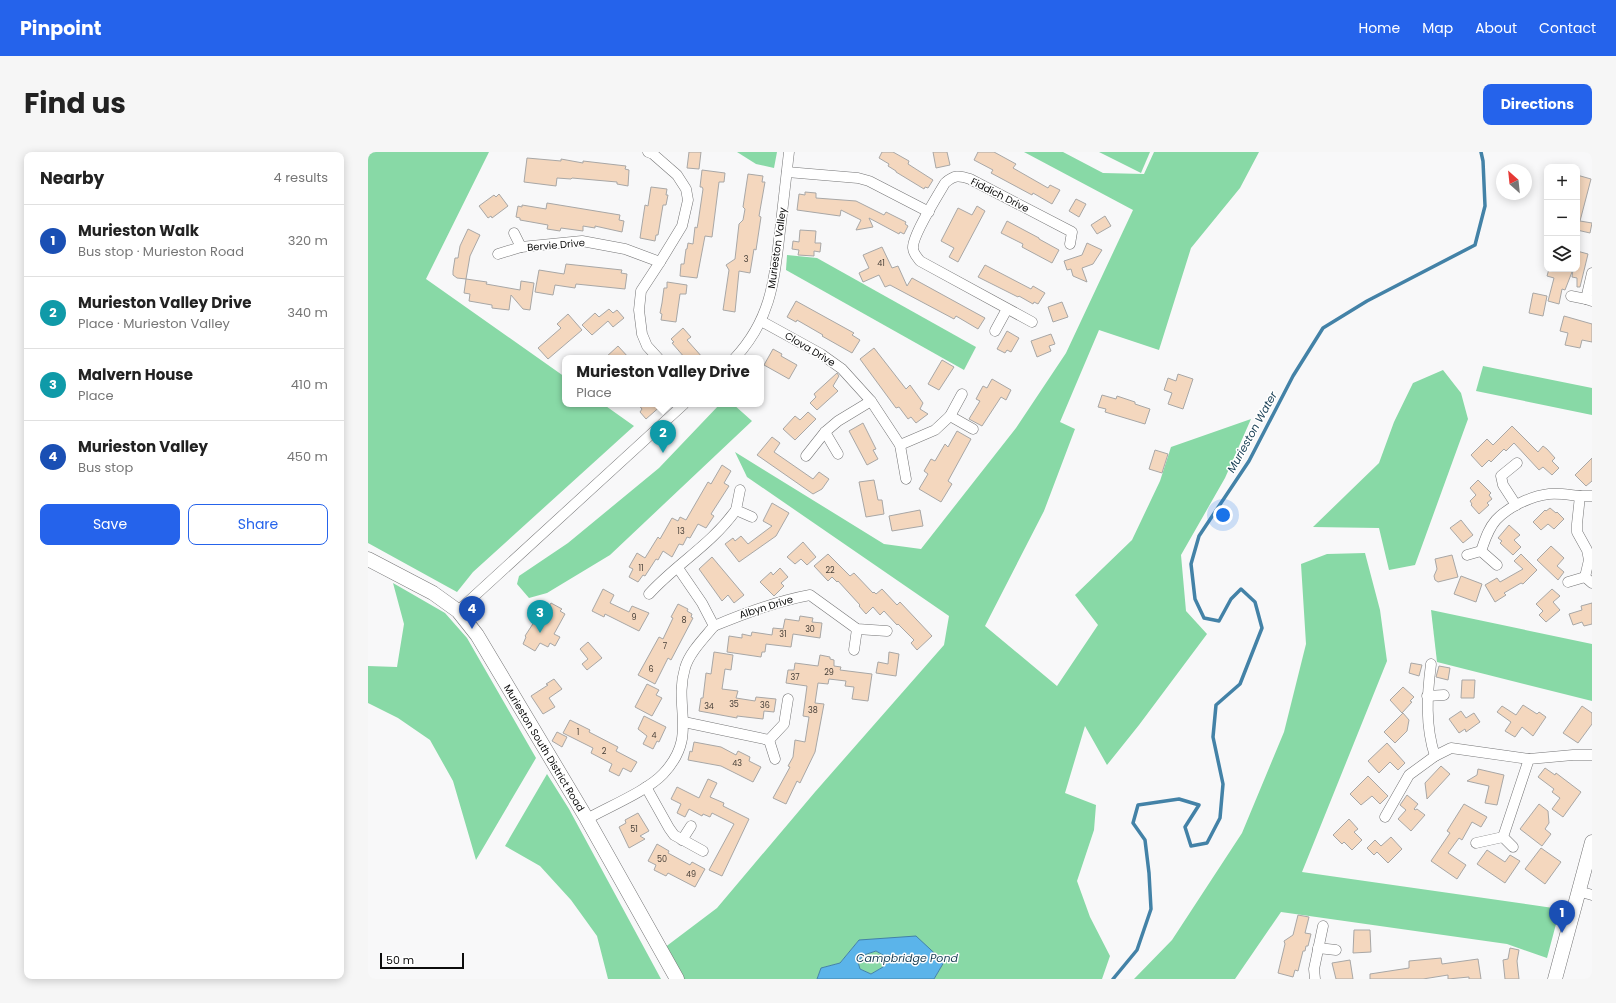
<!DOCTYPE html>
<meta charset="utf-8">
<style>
:root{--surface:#fff;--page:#f6f6f6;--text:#222;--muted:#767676;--line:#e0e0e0;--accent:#2563eb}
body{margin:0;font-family:Poppins,sans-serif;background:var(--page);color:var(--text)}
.controls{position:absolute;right:12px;top:12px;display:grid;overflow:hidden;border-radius:8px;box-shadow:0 2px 10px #0003}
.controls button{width:36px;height:36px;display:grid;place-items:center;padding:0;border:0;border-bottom:1px solid var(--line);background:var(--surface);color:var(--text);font:20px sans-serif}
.compass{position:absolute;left:1128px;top:12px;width:36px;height:36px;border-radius:50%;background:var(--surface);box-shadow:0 2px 10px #0003;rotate:333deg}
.scale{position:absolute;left:12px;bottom:10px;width:84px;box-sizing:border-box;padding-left:4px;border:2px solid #0c0c0c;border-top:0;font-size:11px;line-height:14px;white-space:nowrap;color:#0c0c0c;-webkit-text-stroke:3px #fff;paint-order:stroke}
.you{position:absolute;left:855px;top:363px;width:14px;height:14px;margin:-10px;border:3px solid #fff;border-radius:50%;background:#1a73e8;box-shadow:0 0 0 6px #1a73e833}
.badge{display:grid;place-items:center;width:26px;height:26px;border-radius:50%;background:var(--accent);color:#fff;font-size:13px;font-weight:700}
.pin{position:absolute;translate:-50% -33px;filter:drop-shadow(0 1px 2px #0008)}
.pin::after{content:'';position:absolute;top:21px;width:14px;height:12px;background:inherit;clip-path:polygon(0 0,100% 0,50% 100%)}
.popup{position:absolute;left:194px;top:203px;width:202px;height:52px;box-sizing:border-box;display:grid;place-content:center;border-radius:8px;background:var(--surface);filter:drop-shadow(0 1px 3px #0005);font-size:13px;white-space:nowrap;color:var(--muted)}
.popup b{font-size:15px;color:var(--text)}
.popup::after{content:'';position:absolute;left:50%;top:100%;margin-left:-8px;border:8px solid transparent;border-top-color:var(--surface)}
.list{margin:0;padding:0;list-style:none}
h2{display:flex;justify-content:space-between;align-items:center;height:52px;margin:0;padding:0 16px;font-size:17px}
h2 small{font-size:13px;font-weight:400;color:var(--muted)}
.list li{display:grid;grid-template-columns:26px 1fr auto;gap:12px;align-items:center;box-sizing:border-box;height:72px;padding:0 16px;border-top:1px solid var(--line)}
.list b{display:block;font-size:15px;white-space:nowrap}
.list p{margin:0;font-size:13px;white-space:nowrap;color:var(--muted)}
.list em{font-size:13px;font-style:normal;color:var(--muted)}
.actions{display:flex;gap:8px;padding:12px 16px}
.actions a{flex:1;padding:9px 0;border:1px solid var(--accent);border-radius:8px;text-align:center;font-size:14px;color:var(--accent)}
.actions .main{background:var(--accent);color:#fff}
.icon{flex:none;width:22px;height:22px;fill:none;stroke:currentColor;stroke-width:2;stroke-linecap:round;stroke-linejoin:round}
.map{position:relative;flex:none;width:1224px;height:827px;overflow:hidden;border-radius:8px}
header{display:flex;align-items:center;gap:24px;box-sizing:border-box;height:56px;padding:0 20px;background:var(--accent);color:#fff}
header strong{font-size:19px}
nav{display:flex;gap:22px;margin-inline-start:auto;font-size:14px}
.intro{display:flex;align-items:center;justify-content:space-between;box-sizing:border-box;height:96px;padding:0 24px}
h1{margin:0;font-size:28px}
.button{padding:10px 18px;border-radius:8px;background:var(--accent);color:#fff;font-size:14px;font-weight:700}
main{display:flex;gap:24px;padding:0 24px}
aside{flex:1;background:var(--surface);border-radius:8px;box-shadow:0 2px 10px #0003}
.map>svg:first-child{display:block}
.green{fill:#88d9a6}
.water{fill:#5bb4ea;stroke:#4382a7;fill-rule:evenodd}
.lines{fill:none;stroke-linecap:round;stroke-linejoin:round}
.stream{stroke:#4382a7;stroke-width:3.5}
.building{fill:#f4d7be;stroke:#a8a7a6}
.street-casing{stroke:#757576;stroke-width:11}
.secondary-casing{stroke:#757576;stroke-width:15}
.street{stroke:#fff;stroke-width:10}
.secondary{stroke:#fff;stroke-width:14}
.labels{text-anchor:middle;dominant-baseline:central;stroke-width:3;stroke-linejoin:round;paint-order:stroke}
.number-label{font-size:8px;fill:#463f38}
.street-label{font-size:10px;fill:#0c0c0c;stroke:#fff}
.water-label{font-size:11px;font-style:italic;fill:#183e54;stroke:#fff}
</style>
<header>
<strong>Pinpoint</strong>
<nav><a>Home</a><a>Map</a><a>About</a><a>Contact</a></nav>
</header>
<div class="intro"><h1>Find us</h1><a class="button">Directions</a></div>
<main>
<aside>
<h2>Nearby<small>4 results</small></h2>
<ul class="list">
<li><span class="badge" style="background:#1a4fb4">1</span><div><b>Murieston Walk</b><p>Bus stop · Murieston Road</p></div><em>320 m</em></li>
<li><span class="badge" style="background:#0f9aa8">2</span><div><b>Murieston Valley Drive</b><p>Place · Murieston Valley</p></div><em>340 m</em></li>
<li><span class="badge" style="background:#0f9aa8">3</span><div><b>Malvern House</b><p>Place</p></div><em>410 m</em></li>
<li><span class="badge" style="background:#1a4fb4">4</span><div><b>Murieston Valley</b><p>Bus stop</p></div><em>450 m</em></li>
</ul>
<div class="actions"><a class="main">Save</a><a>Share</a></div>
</aside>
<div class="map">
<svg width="1224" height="827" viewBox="0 0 1224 827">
<rect width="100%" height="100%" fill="#f8f8f9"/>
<!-- green -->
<g class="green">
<path d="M0,0H121L58,127L197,225V252H235L266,274L105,420L89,440L0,391Z"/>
<path d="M369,0H409L406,16L388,12Z"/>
<path d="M656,0H695L735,21L776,22L786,0H891L872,36L823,96L791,198L731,178L692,270L707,277L676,359L617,474L689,534L730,473L707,443L764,388L792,329L803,295L883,267L857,326L813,403L818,459L839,482L771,573L739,613L717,574L697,641L728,653L726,678L709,729L722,765L742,804L734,827H566L576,810L491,788L472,811L453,816L449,827H315L296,796L349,756L447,640L576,493L581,464L379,325L367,300L516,392L553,397L648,276L698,201L765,58Z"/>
<path d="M731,0H782L773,21Z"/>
<path d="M419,103L449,106L608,195L596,218L418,118Z"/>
<path d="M1115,214L1224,236V263L1108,239Z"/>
<path d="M1075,218L1093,241L1100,267L1047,413L1021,418L1011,376L945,375L1011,311L1026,270L1045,231Z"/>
<path d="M352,252H365L384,269L242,403L179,441L161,446L149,432L151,424L200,391L291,316Z"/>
<path d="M997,401L1012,458L1019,509L934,720L1192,757L1179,806L1139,792L913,760L867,827H766L804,788L874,681L916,580L938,492L933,412L959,402Z"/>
<path d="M25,431L77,461L99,486L168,606L108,708L85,629L62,588L30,566L0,551V514L29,515L36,472Z"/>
<path d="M1063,458L1224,492V549L1069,510Z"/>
<path d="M179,622L201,657L293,827H240L229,784L203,748L172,714L137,694Z"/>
<path d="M508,799L515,803L518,810L515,815L503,822L492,817L490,810L496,803Z"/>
</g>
<!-- water -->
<path class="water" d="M548,784L576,810L566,827H449L453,816L472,811L491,788ZM508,799L515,803L517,810L515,815L503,822L492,817L490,810L496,803Z"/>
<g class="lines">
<!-- stream -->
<path class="stream" d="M745,827L769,798L783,757L781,721L777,688L765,671L770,653L811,647L831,653L817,675L823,694L839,691L852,666L855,632L845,585L848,553L872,532L894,476L887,450L873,437L863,447L851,469L836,466L827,447L823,412L831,384L881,309L925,224L955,176L999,149L1107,93L1117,54L1115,9L1113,0"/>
</g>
<!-- building -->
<g class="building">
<path d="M321,0H333L331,17L319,16Z"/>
<path d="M514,0H525L541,9L540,12L565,28L560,36L557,35L556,37L528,20V19L520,14L521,12L511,6Z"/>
<path d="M565,0H579L582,13L568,16Z"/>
<path d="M610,0H626L648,12L645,16L680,36L682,33L692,38L684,52L665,41L664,43L623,21L625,18L606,8Z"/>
<path d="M159,6L193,9V7L215,11V9L258,14L257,17L261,18L260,34L249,32V30L204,26L203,27L189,26L188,34L156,30Z"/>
<path d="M334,18L357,21L356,30H351L344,85L337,84L329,126L312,124L313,112H316L318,97H319L320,91L325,92L327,75L329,76L330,71L335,37L334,35H332Z"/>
<path d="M380,22L395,24L394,30H397L391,64L393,65L388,98L386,97L382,121L371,119L367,160L355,158L361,118L358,113L367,107L371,72L375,68L377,57L375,55Z"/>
<path d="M1209,23L1223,27L1212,69L1224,71L1222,81L1209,78Z"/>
<path d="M283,35L299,37L298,43H300L298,53H295L290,83H288L287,89L272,86L277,53L280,54Z"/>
<path d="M437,40L448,41V46L488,49L516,63L518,60L538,70L537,72L540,74L536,82L532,80L531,82L501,66L505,75L488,78L493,68L473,58L472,64L429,58L431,42L437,43Z"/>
<path d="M131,42L140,54L124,66L123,64L120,66L111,54L126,43L128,45Z"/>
<path d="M708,47L718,52L711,65L701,59Z"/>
<path d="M179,51L252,63L251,68L256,69L254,80L227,74V76L215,74V79L193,76L192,79L179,77L180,73L152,68V66L148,65L150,54L154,55V53L178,57Z"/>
<path d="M609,54L617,59L590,110L581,105L586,96L573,89L590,56L604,63Z"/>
<path d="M737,64L743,74L729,82L723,73Z"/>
<path d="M639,69L671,86V87L691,98L684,111L654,95L655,92L633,81Z"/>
<path d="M100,77L112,83L102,104L98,127L119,130L118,132L152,138L153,129L166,131L162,158L155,157L143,143L141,158L124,156V153L101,149L102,142L96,141L98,127L89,126L85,123V119L87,106H90L92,94Z"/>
<path d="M432,78L448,79L447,91H453L452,100L446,99V104L430,103L431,98L424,97L425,89L431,90Z"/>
<path d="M719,91L734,98L725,112L714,116L719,130L705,124L703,117L699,118L696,109L714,103Z"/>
<path d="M514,95L524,116L530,114L539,134L544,126L606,160L617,166L610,177L588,164L586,167L522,133L517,135L511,123L495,130L491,121L501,116L495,103Z"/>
<path d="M1209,99L1220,102L1212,135H1209V126L1204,125L1205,117H1209Z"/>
<path d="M198,112L254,118L253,121L259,122L257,137L208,132L207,136L187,133L185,143L167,140L171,118L196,122Z"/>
<path d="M617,113L663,137L665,134L677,141L670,152L666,150L665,152L651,144L650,145L610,125Z"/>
<path d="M1181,117H1194L1204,120L1197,138L1194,137L1191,152L1180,149L1186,126L1179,124Z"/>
<path d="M299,130L319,133L318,142H312L308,170L293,168L294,162L292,161L294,151L296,136H299Z"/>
<path d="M1165,141L1179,144L1175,164L1161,161Z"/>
<path d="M428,149L486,181L484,183L492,188L484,201L454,184L455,183L429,168L428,170L419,165Z"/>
<path d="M694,150L700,165L685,170L680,155Z"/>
<path d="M241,157L245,161L249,158L256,166L245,175L240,169L224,183L214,173L227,161L231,165Z"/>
<path d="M200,162L214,178L180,207L170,196L193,176L189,172Z"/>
<path d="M1196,164L1224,172V190L1214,188L1212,196L1197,193L1200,181L1192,179Z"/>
<path d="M315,176L323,185L319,188L335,206H317L304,191L306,190L303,187Z"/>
<path d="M639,179L651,186L643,200L639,198L637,201L629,197Z"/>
<path d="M683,182L687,192L681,194L683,199L669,205L663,189Z"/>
<path d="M250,194L261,206H237Z"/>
<path d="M506,196L538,237L542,233L555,251L552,257L560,262L548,271L543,265L540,267L531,255L528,256L492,207Z"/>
<path d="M405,197L414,202L413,204L429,213L421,227L396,213Z"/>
<path d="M574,208L586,215L571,238L560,232Z"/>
<path d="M469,221L471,224L465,234L470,239L449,258L442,251L448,245L446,242Z"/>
<path d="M810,222L825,227L815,257L800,252L804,241L796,238L800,226L808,229Z"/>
<path d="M624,227L643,238L638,248L633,245L614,274L601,267L612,249L608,247L615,234L619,236Z"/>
<path d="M734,243L748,247L749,244L767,250V252L782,257L777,272L737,260L738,257L730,255Z"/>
<path d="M270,252H295L278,267L272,260L274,257Z"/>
<path d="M440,260L448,267L427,288L415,277L427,264L432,268Z"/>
<path d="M495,271L508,297L505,298L510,307L499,313L481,279Z"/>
<path d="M1144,274L1170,300L1175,294L1179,297L1187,306L1184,309L1191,316L1184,323L1175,315L1171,318L1146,291L1138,299L1136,297L1123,310L1121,308L1114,315L1103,303L1119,287L1125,293Z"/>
<path d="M589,279L603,287L580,329L584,332L573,350L551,337L560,322L556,319L563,307L567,309L577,292L580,295Z"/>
<path d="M404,285L412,291L406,300L445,327L451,320L461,327L454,337L445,342L389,303Z"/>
<path d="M787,298L800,302L794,321L781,317Z"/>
<path d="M1224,306V329L1218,334L1207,323Z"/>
<path d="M354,313L363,319L356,331L361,334L343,362L346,364L338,376L330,372L322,386L319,385L315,393L311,392L304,405L295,399L290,408L288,407L277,424L275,423L270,430L261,425L265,417L261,415L269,401L277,406L290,385L292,387L304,366L310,369L312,365L318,368L340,330L343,332Z"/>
<path d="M506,328L510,348H514L516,362L498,365L491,330Z"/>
<path d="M1110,328L1123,341L1121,343L1124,347L1119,351L1121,353L1111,362L1103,353L1104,352L1102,349L1108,343L1102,336Z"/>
<path d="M404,351L421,361L408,384L371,410L357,392L365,386L367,389L373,384L380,392L404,374L395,369Z"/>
<path d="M1182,356L1188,361L1189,360L1196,367L1186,377L1180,372L1173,378L1165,370L1177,358L1178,359Z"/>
<path d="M552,358L555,374L524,379L521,364Z"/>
<path d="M1093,368L1105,383L1095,391L1082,376Z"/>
<path d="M1141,373L1152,383L1146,388L1153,395L1145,403L1132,391L1134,389L1130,386Z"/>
<path d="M435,390L448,405L439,413L433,407L427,412L419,405Z"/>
<path d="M1183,394L1196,406L1189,414L1196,420L1190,428L1169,408Z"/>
<path d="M460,402L482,424L486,421L505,441L506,440L508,442L514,437L529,453L532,450L564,484L549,498L543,491L546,488L530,472L529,473L516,459L512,463L505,455L498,462L491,454L492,453L470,429L469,430L464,425L460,429L446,414Z"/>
<path d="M1153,402L1169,418L1155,432L1153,431L1136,441L1138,443L1127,450L1117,433L1129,426L1132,430L1155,417L1146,409Z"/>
<path d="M1084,403L1090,425L1070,430L1067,428L1066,424L1069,417L1067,407Z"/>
<path d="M344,405L376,443L366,451L360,443L354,449L331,417Z"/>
<path d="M412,416L420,425L413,431L416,434L406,444L392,430L403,420L405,423Z"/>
<path d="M1093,424L1114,432L1108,450L1086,442Z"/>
<path d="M235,437L246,443L242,451L261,460L264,454L281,461L271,479L237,462L236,465L224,459Z"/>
<path d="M1184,437L1192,444L1185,450L1192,458L1178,470L1171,463L1175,459L1168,452Z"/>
<path d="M183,451L194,457L192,459L197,462L186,482L192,485L187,494L182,491L180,495L172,491L167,499L155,492L158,485L157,484L168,467L173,469Z"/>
<path d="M1224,451V472L1216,474L1214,470L1205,473L1201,462L1214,458L1213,454Z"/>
<path d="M310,452L320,457L319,459L324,462L323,465L325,466L303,508L300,506L287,532L270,523L291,485L295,487L305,466L303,465Z"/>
<path d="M432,464L445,466L444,470L454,471L452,486L425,482L423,495L398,492L397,500H394L393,505L359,500L361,484L374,486V482L383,484L384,480L404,483L405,476L415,477L417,467L431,469Z"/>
<path d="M220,490L234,506L219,518L214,512L220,507L212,497Z"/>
<path d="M346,500L365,503L363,518L357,517L354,537L370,539L368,546L387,549L388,545L408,547L406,560L396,559L395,567L369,564V566L331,559L333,546H335L338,521L343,522Z"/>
<path d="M521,500L531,502L528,524L508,521L510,510L520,512Z"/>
<path d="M452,503L462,505V507L466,508V514L473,515L472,518L504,522L500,549L484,547L486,535L477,534L478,529L461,527L460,532L450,531L447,551L456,552L447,600L432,631L429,629L418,652L405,646L422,615L420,614L425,605L427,588L437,590L441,565L435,564L439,534L418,531L420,518H426L427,511L450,514Z"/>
<path d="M1043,511L1054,513L1051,524L1041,521Z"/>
<path d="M1071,514L1082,516L1080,528L1068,525Z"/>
<path d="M186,527L194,537L181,546L187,555L175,562L163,544L180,533L178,532Z"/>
<path d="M1094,528H1107L1106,546H1093Z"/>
<path d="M279,532L291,538L288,543L294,546L284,564L267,555Z"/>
<path d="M1035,535L1046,545L1042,549L1044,550L1034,561L1022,548Z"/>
<path d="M1155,553L1169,562L1171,560L1178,565L1165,584L1154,575L1147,585L1137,579L1143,570L1129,560L1134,554L1148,563Z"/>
<path d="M1214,554L1224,561V572L1210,591L1195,581Z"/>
<path d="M1093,559L1098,566L1106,561L1112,570L1098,580L1097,577L1091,581L1081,567Z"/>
<path d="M1035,561L1041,568L1039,579L1027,591L1016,580Z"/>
<path d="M276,564L298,575L291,590L289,589L285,597L275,592L279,584L270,577Z"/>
<path d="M202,568L222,578L221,580L250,595L248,599L269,610L263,620L255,616L251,624L241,619L244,612L223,601L225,596L195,581Z"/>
<path d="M189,580L199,585L194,595L184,589Z"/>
<path d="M326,590L353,595L368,603L370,599L382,605L381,609L393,615L385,630L353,614L320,608L322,599L324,600Z"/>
<path d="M1019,591L1037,611L1030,618L1022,610L1011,621L1000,609Z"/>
<path d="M1073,614L1082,622L1059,647L1057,631Z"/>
<path d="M1177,616L1187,623L1188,621L1213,640L1195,665L1184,657L1192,646L1184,640L1186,637L1170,625Z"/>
<path d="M1110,617L1136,623L1129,653L1117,651L1121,634L1099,629L1109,623Z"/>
<path d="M1000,624L1020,644L1012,652L1004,644L993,653L982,642Z"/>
<path d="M340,627L349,631L342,645L356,651L355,654L381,667L354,724L341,718L366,672L344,661L342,665L335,662L334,664L321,657L317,665L309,661L313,652L303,647L309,635L331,646Z"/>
<path d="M1039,643L1050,652L1046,657L1047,658L1049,657L1057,663L1043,679L1030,667L1038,658L1032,653Z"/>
<path d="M1096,652L1119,665L1113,675L1104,670L1094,688L1091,686L1080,701L1098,713L1089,727L1063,709L1082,681L1079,679Z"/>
<path d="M1171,652L1180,659L1181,671L1177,677L1183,682L1174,694L1152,677Z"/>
<path d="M270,661L281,679L272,684L277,687L261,696L251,675L258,671L257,668Z"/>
<path d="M981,667L990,677L986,680L994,688L984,698L976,690L974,692L965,683Z"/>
<path d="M1023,685L1034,697L1020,711L1009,700L1006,703L999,696L1007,688L1013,694Z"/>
<path d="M289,692L301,699L300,701L322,713L324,710L337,717L327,735L300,721L298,724L286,718L288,713L280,709Z"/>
<path d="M1173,696L1193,710L1177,732L1157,717Z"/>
<path d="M1119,698L1137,710L1142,703L1152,709L1137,731L1109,712Z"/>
<path d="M930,763L941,765L937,781L943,782L940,794H938L937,799H935L930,819L927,818L925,825L910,821L917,792L916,789L925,783Z"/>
<path d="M986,778H1002L1003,800L985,801Z"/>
<path d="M1142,796L1151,798L1149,809L1151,827H1137L1135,808L1140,807Z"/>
<path d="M1073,806L1074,812L1110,807L1113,827H1101V825L1080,827V823L1055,827H1002V822L1041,816V809Z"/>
<path d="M982,808L985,827H968L964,811Z"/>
</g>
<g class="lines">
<defs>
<g id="street">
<path d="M280,0L285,2L309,23L318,37L320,48L314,74L292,110"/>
<path d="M419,20L490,26L501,29L561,60"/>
<path d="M146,81L153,95"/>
<path d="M130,102L153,95L214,89L257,97L292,110L273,139L271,158L274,182L279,194L290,206"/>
<path d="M1224,121L1218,147L1224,149"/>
<path d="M1203,144L1218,147"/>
<path d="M393,169L453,202L474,217L503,249L532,293L538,327"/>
<path d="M664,170L552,109C549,105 545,101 545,96C544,84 570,43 577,31C586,23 591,23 602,27L704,80L702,92"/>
<path d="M627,179L639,157"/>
<path d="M367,206C403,167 406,130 412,79C415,53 418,26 421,0"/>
<path d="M582,264L605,277"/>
<path d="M457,280L470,302"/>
<path d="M532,293L567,278L582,264L594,242"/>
<path d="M438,304L457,280L470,269L503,249"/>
<path d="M372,338L368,358L384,365"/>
<path d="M1224,344H1212L1209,372V380L1219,398L1221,408L1217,425L1224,431"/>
<path d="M1148,353L1135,333L1133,324L1149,311"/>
<path d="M1099,403L1113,399"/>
<path d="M1129,413L1113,399C1117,388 1120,377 1128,368C1140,355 1163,344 1181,342C1191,341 1202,343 1212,344"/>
<path d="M1200,430L1217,425"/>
<path d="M281,442C309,411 342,394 368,358"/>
<path d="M90,459L316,252"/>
<path d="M346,474C377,461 409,449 442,443L489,477L519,479"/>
<path d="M486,498L489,477"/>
<path d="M1063,512C1059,543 1057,574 1067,604"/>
<path d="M1059,544L1076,543"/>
<path d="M316,570L401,588L416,572L420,547"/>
<path d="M401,588L407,607"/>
<path d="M278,635L301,676L306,683L335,699"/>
<path d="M1017,665L1041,623L1067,604L1083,596L1161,607"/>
<path d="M219,667C240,655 279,639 295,622C331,584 305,556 317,516C321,501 337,485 346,474L334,451L310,416"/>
<path d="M314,688L323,674"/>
<path d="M1108,691L1135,685"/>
<path d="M1145,695L1135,685L1161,607L1205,603H1224"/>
<path d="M1210,739L1224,743"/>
<path d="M950,796L968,798"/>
<path d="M947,827L946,817L955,774"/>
</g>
<g id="secondary">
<path d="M0,407L65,441L90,459L109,483L219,667L309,827"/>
<path d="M1187,827L1224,690"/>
</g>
</defs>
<!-- street casing -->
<use href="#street" class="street-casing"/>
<!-- secondary casing -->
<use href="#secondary" class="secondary-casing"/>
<!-- street -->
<use href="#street" class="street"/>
<!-- secondary -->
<use href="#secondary" class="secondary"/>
</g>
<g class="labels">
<!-- number labels -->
<g class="number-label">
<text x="378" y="107">3</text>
<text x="513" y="111">41</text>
<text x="313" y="379">13</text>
<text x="273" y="416">11</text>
<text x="462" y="418">22</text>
<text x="266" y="465">9</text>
<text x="316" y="468">8</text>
<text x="442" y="477">30</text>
<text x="415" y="482">31</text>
<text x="297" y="494">7</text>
<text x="283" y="517">6</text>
<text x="461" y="520">29</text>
<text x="427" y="525">37</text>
<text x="366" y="552">35</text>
<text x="397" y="553">36</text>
<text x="341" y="554">34</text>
<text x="445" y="558">38</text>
<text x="210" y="580">1</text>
<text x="286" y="583">4</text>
<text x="236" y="599">2</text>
<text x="369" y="611">43</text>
<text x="266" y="677">51</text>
<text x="294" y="707">50</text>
<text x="323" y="722">49</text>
</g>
<!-- street labels -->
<g class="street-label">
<text transform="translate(632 43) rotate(27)">Fiddich Drive</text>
<text transform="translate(188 93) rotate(-5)">Bervie Drive</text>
<text transform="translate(409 96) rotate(-82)">Murieston Valley</text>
<text transform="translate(442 197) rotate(31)">Clova Drive</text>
<text transform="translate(398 455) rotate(-17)">Albyn Drive</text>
<text transform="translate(176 596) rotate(59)">Murieston South District Road</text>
</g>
<!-- water labels -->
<g class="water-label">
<text transform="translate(884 280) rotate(-61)">Murieston Water</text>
<text x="539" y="806">Campbridge Pond</text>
</g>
</g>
</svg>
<div class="controls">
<button>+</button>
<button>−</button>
<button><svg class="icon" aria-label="layers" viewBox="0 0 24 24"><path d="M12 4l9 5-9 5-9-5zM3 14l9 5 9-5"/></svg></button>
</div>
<svg class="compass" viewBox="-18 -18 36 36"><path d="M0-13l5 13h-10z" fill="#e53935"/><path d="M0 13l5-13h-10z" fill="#767676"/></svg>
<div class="scale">50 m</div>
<div class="you"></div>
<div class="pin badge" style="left:1194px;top:781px;background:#1a4fb4">1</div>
<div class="pin badge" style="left:295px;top:301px;background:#0f9aa8">2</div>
<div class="popup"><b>Murieston Valley Drive</b>Place</div>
<div class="pin badge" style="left:172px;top:481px;background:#0f9aa8">3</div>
<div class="pin badge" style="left:104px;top:477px;background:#1a4fb4">4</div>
</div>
</main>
